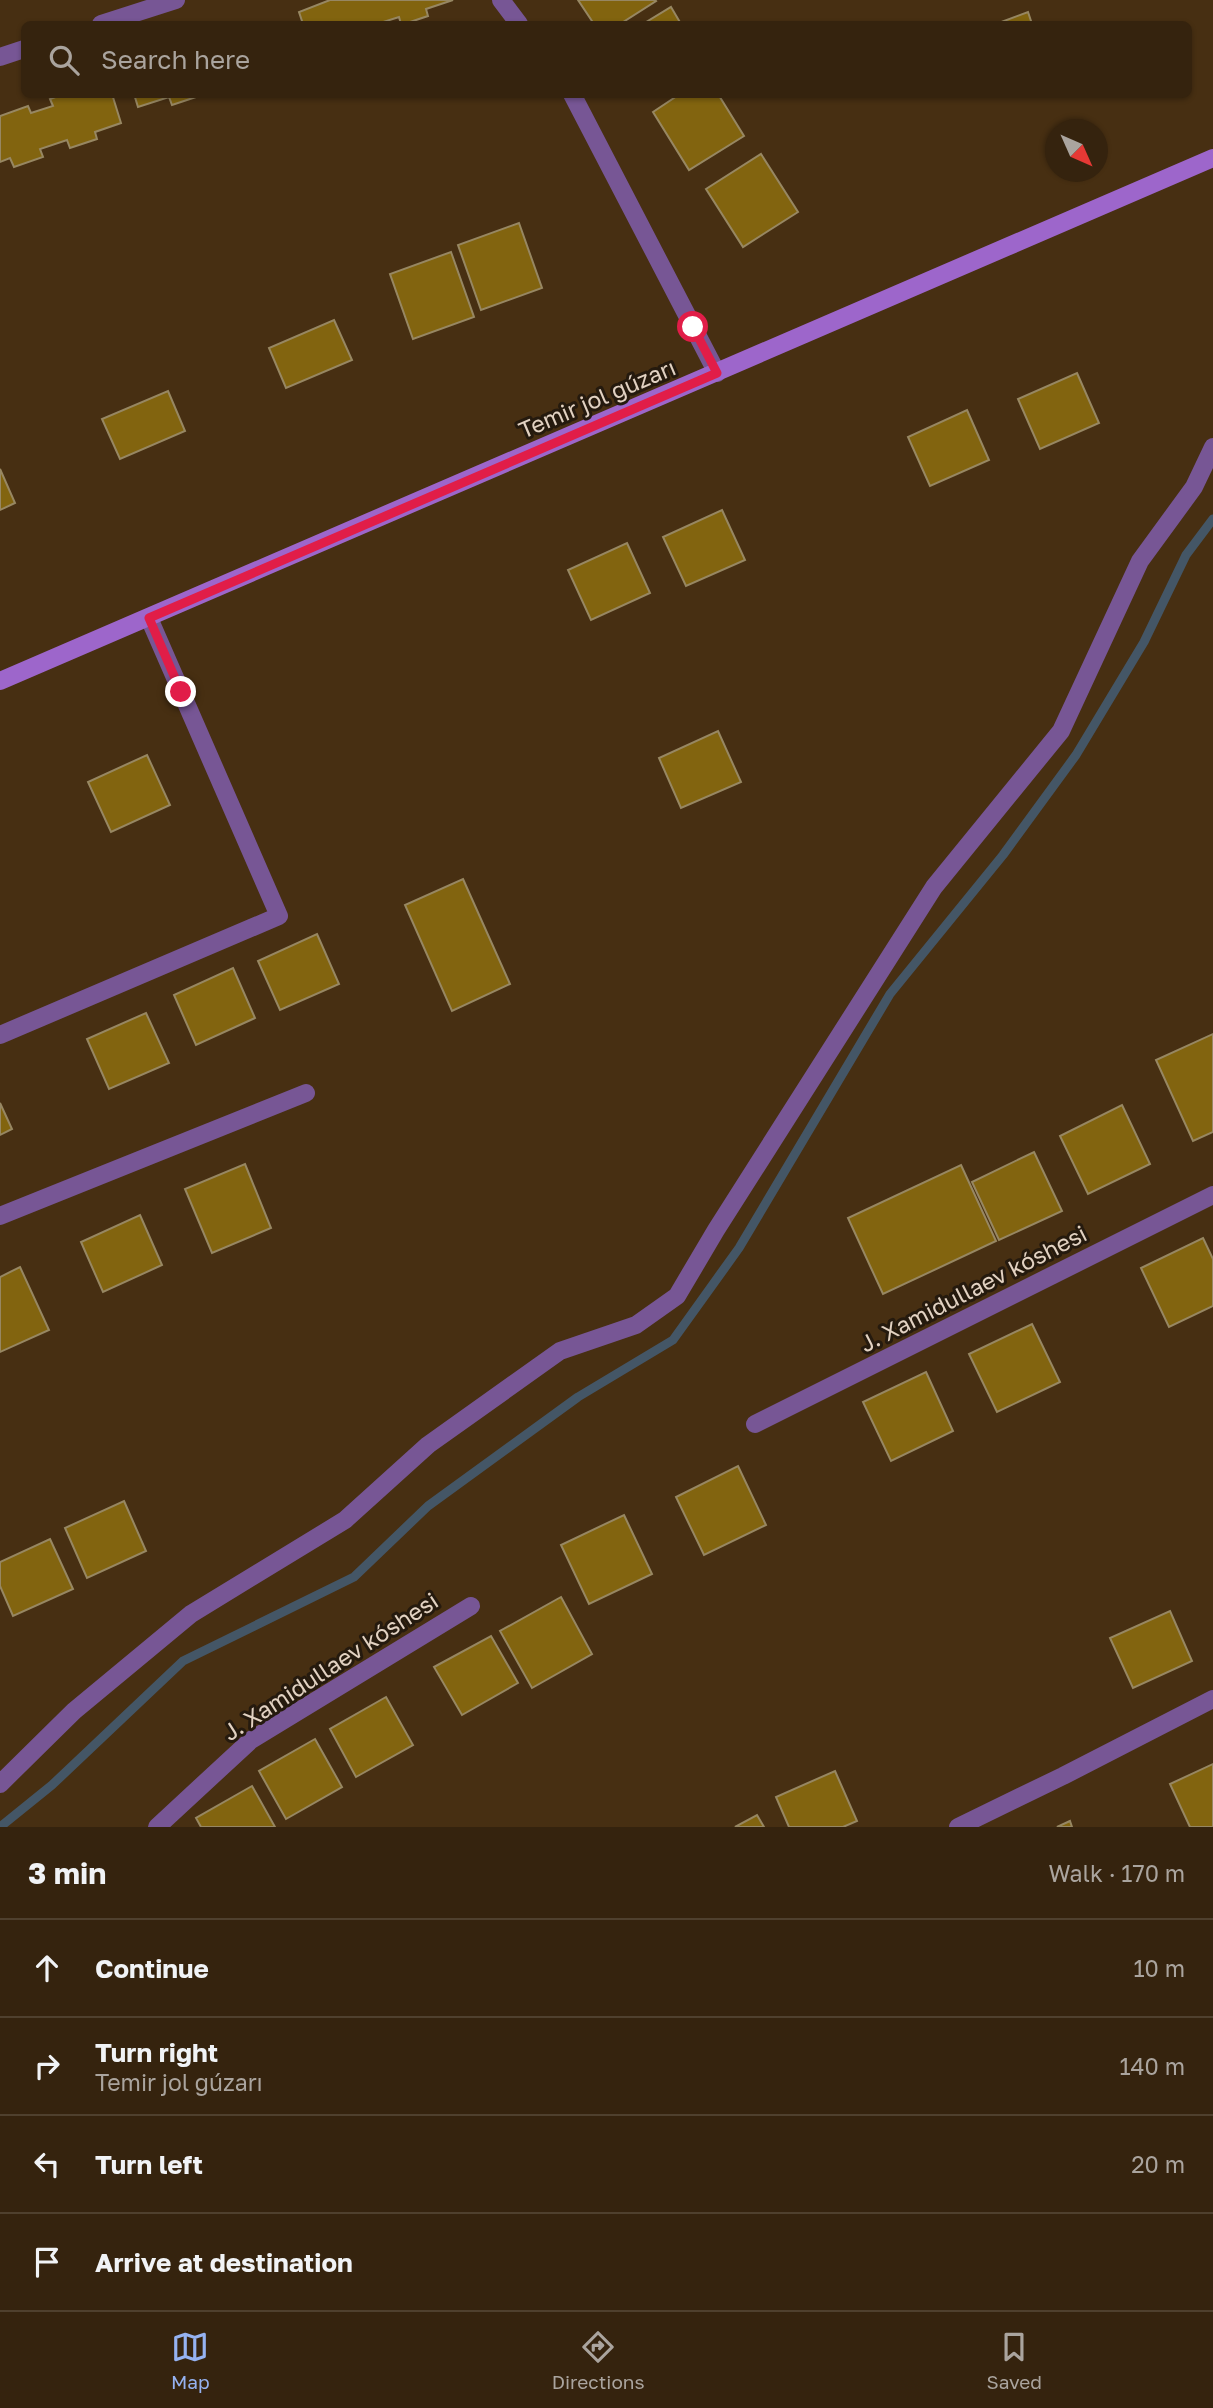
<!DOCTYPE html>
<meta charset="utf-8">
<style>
:root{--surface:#35230e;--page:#402f1c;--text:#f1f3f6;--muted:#aaa49e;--line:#4f402e;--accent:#95b2f1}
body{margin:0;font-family:"Golos Text",sans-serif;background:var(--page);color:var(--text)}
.compass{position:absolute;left:1045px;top:119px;width:63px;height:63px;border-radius:50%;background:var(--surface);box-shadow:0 2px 5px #0004;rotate:135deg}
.stop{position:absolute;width:21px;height:21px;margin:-16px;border:5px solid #e11d48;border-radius:50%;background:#fff}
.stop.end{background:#e11d48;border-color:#fff;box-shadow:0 2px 7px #0008}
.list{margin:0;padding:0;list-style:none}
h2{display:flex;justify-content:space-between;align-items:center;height:91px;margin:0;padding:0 28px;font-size:30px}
h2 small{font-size:23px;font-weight:400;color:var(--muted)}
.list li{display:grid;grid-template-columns:46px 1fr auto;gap:21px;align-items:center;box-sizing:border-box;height:98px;padding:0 28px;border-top:2px solid var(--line)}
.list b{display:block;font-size:26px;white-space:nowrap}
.list p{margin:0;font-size:23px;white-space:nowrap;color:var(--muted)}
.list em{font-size:23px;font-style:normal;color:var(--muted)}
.icon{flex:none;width:38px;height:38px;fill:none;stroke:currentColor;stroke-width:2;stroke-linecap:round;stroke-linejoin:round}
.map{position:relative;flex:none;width:1213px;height:1827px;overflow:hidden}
.search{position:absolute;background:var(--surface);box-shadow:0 2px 5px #0004;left:21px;right:21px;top:21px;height:77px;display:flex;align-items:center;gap:18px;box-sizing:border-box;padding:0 24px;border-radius:10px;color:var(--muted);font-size:26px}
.sheet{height:483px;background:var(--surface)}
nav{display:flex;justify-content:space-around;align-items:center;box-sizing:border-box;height:98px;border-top:2px solid var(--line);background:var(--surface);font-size:19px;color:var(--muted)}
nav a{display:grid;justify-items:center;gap:4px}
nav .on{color:var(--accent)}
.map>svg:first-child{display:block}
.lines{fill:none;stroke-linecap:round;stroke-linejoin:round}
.stream{stroke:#445666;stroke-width:9}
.building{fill:#82640f;stroke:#978762;stroke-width:2}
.street{stroke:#775695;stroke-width:18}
.secondary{stroke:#9d66cb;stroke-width:18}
.route{stroke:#e11d48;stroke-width:9}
.labels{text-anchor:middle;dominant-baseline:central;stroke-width:6;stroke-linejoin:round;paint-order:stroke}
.street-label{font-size:23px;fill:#e2d2c2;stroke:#251a0e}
</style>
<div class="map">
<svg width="1213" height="1827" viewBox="0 0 1213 1827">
<rect width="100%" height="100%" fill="#472f12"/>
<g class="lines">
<!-- stream -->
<path class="stream" d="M0,1827L52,1785L183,1661L354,1577L428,1506L578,1397L673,1340L739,1248L890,994L1003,855L1076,755L1144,642L1186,555L1213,519"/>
</g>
<!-- building -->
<g class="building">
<path d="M330,0H453L426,9L428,16L404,24H401L399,17L377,24H303L299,12Z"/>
<path d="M578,0H655L656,1L620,24H594Z"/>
<path d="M671,7L681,24H643Z"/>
<path d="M1028,12L1032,24H996Z"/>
<path d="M64,94H80L81,96L112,94L121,123L95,132L97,139L70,148L67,140L40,149L43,157L14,167L10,158L0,162V116L28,106L31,113L53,106L50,99Z"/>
<path d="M134,94H201L202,95L172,105L169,97L138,107Z"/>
<path d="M680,94H718L744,136L689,170L653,112Z"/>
<path d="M761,154L798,212L743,247L706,189Z"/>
<path d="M519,223L542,288L481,310L458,245Z"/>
<path d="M451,252L474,317L413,339L390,274Z"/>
<path d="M334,320L352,360L286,388L269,348Z"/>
<path d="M1077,373L1099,423L1040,449L1018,399Z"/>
<path d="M168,391L185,431L120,459L102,419Z"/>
<path d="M967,410L989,460L930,486L908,437Z"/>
<path d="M0,469L15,503L0,510Z"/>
<path d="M722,510L745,560L686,586L663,537Z"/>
<path d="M627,543L650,593L591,620L568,570Z"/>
<path d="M718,731L741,782L681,808L659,758Z"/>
<path d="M147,755L170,805L111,832L88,782Z"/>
<path d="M463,879L510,984L452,1011L405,905Z"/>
<path d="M317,934L339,984L280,1010L258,961Z"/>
<path d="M233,968L255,1018L196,1045L174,995Z"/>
<path d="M146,1013L169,1063L109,1089L87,1039Z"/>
<path d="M1213,1034V1132L1193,1141L1156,1060Z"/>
<path d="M0,1103L12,1129L0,1135Z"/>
<path d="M1122,1105L1150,1164L1088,1194L1060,1136Z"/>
<path d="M1034,1152L1062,1211L999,1240L972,1182Z"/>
<path d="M245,1164L271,1228L212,1253L185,1189Z"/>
<path d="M961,1165L996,1241L883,1294L848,1218Z"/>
<path d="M140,1215L162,1265L103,1292L81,1242Z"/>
<path d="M1203,1238L1213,1259V1306L1169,1327L1141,1268Z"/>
<path d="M20,1267L49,1330L0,1352V1277Z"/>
<path d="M1032,1324L1060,1382L997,1412L969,1354Z"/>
<path d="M926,1372L953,1431L891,1461L863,1402Z"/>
<path d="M738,1466L766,1525L704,1555L676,1497Z"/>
<path d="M124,1501L146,1551L87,1578L65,1528Z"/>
<path d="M624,1515L652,1574L589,1604L561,1545Z"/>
<path d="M50,1539L73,1589L13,1616L0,1586V1562Z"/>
<path d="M561,1597L592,1654L532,1688L500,1631Z"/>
<path d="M1170,1611L1192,1661L1133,1688L1110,1638Z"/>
<path d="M491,1636L518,1683L462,1715L434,1667Z"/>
<path d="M386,1697L413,1745L356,1777L330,1729Z"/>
<path d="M315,1739L342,1787L286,1819L259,1771Z"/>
<path d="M1213,1764V1827H1190L1170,1784Z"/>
<path d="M835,1771L857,1821L843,1827H789L776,1797Z"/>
<path d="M252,1786L275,1827H201L196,1818Z"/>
<path d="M757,1815L764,1827H735Z"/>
<path d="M1070,1821L1072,1827H1057Z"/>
</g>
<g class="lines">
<!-- street -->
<g class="street">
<path d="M501,0L519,24"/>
<path d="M101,24L176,0"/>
<path d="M0,57L24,49"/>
<path d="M572,94L717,373"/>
<path d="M0,1035L279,916L149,618"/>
<path d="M0,1216L306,1093"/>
<path d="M755,1424L1213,1195"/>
<path d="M0,1784L74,1711L191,1614L345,1520L428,1445L560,1351L636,1325L677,1296L716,1230L934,887L1061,731L1140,561L1194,487L1213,447"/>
<path d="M157,1827L251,1740L471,1606"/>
<path d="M958,1827L1063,1776L1213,1699"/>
</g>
<!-- secondary -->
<path class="secondary" d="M0,681L1213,158"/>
</g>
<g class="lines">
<!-- route -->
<path class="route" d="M181,692L149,618L717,373L693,327"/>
</g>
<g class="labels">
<!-- street labels -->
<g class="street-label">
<text transform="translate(597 398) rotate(-23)">Temir jol gúzarı</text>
<text transform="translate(973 1288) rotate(-27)">J. Xamidullaev kóshesi</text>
<text transform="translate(330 1666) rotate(-33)">J. Xamidullaev kóshesi</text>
</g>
</g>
</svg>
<svg class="compass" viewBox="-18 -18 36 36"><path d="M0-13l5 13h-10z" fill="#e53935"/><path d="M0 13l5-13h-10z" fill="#aaa49e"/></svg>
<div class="stop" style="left:693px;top:327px"></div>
<div class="stop end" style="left:181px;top:692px"></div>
<div class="search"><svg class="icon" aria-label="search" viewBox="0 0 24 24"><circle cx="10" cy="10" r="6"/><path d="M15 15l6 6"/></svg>Search here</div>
</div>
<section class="sheet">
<h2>3 min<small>Walk · 170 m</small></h2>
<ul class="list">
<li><svg class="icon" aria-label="ahead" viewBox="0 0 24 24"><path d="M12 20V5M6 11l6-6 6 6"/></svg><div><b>Continue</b></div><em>10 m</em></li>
<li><svg class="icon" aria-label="right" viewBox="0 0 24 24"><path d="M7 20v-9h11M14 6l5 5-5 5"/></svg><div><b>Turn right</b><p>Temir jol gúzarı</p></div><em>140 m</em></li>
<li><svg class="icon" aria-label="left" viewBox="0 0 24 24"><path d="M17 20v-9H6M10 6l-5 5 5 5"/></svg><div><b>Turn left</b></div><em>20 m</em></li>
<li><svg class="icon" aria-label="arrive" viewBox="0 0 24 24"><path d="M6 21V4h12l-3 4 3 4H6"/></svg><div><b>Arrive at destination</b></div></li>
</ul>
</section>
<nav>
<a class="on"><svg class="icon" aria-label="map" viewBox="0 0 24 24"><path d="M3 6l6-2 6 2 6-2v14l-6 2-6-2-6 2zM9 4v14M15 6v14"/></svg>Map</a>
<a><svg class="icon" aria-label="directions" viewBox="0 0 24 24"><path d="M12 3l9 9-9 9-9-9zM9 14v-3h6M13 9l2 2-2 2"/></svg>Directions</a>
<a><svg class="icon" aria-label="saved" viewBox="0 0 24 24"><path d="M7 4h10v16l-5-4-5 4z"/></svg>Saved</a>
</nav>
